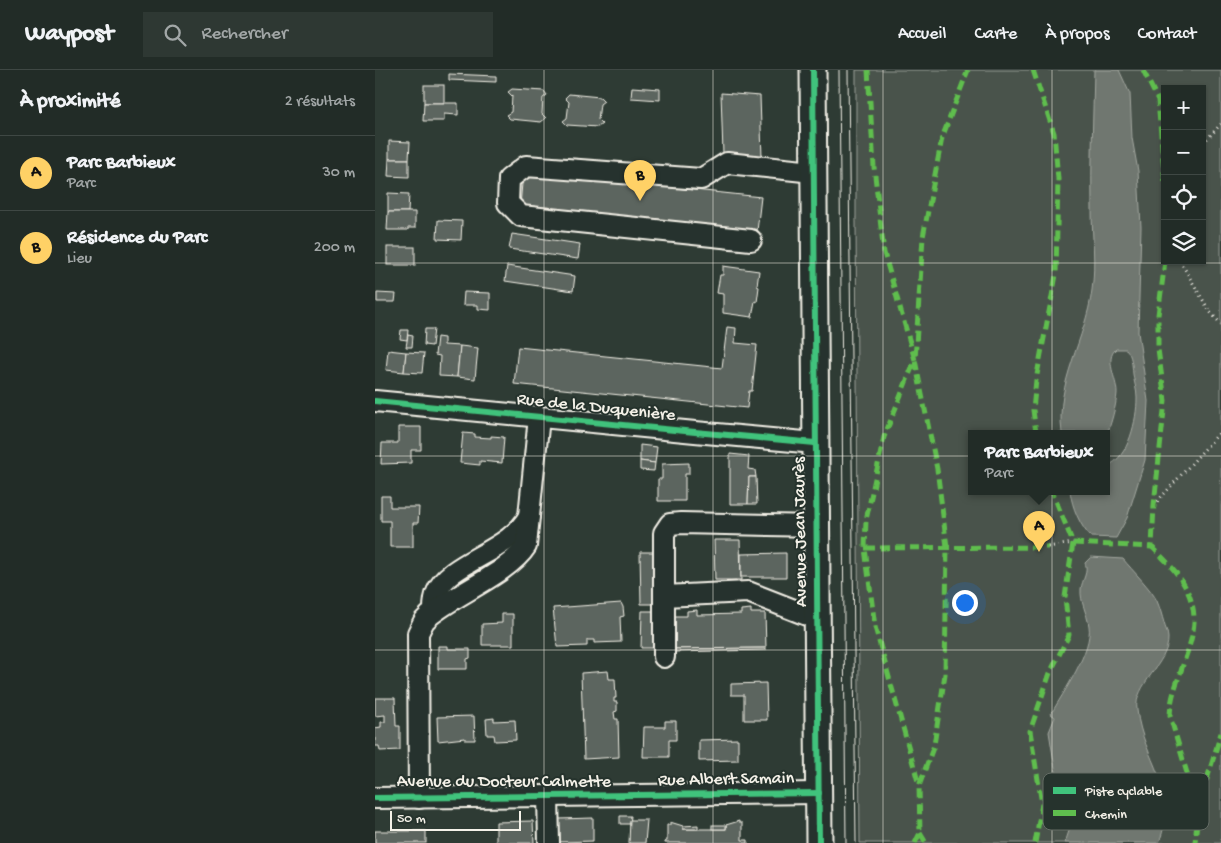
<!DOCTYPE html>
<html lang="fr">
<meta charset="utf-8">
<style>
:root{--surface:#222c27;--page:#2e3833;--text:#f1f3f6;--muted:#a2a7a7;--line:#3f4844;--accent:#ffd166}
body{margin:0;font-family:"Gochi Hand",sans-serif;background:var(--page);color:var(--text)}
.controls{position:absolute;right:15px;top:15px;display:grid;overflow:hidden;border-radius:0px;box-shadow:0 1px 4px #0004}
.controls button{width:45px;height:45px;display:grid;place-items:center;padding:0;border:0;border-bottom:1px solid var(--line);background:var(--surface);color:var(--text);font:25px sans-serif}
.scale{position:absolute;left:15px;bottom:12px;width:131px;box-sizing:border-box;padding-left:5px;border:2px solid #f4f1e8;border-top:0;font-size:14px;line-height:18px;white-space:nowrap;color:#f4f1e8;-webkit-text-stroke:4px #26332d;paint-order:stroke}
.you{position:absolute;left:589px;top:532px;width:18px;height:18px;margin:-12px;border:4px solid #fff;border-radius:50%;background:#1a73e8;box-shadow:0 0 0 8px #1a73e833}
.badge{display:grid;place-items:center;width:32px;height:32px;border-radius:50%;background:var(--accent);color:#111;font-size:16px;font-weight:700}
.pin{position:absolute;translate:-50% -41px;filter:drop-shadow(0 1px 2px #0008)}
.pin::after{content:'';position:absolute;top:26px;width:18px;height:15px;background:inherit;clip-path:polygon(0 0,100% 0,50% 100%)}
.popup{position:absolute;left:593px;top:360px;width:142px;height:65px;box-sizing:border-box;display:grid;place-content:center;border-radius:0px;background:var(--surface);filter:drop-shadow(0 1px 4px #0005);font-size:16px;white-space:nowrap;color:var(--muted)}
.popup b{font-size:19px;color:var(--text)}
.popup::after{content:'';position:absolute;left:50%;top:100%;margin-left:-10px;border:10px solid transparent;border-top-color:var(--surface)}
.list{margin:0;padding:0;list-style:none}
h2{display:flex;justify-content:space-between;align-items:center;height:65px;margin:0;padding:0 20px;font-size:21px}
h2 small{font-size:16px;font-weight:400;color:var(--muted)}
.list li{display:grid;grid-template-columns:32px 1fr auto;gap:15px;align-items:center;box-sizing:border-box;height:75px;padding:0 20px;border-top:1px solid var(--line)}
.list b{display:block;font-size:19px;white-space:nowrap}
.list p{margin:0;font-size:16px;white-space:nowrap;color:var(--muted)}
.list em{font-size:16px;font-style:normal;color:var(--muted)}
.icon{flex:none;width:28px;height:28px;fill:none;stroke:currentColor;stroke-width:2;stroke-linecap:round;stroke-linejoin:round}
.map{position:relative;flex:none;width:846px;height:773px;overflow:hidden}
header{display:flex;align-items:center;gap:30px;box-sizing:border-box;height:70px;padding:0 25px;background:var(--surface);border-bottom:1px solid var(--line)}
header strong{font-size:24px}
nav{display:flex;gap:28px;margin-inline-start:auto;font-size:18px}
.search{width:350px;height:45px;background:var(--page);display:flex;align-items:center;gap:12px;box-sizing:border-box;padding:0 18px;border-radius:0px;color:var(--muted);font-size:19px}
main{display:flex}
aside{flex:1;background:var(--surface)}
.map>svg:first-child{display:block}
.green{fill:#48524c;stroke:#9ea29a;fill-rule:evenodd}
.water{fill:#6f7770;stroke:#a4a8a0}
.building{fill:#5c655e;stroke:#f4f1e8}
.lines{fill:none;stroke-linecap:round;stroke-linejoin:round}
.minor-casing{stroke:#f4f1e8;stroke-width:24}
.major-casing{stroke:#f4f1e8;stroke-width:29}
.path{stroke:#f4f1e8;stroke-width:3;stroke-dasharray:1 4;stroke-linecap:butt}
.minor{stroke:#26332d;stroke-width:20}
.major{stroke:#26332d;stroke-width:25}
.tram{stroke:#f4f1e8;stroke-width:1}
.quiet{stroke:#5fbe4e;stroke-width:5;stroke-dasharray:10 5;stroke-linecap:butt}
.cycleway-casing{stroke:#26332d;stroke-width:9}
.cycleway{stroke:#40c37c;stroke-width:6}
.grid{fill:none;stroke:#f4f1e8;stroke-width:1;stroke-opacity:0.55}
.labels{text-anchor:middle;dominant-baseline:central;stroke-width:4;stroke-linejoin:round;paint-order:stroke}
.street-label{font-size:18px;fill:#f4f1e8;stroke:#26332d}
.key{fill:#26332d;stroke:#646c65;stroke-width:1}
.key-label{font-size:14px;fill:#f4f1e8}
</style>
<header>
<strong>Waypost</strong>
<div class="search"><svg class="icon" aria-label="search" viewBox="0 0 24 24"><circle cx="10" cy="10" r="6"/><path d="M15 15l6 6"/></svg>Rechercher</div>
<nav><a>Accueil</a><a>Carte</a><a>À propos</a><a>Contact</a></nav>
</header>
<main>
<aside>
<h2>À proximité<small>2 résultats</small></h2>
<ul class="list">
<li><span class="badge">A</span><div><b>Parc Barbieux</b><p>Parc</p></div><em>30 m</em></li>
<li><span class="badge">B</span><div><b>Résidence du Parc</b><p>Lieu</p></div><em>200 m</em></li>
</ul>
</aside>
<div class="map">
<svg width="846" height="773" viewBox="0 0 846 773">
<rect width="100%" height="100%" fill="#2e3b34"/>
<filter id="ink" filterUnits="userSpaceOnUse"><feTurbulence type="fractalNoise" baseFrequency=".02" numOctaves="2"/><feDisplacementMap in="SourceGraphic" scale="10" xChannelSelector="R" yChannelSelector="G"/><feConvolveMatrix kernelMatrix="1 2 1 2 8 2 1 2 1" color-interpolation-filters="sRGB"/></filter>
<g filter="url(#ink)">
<!-- green -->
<path class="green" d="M481,0H846V773H485L481,150ZM790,19H827V191H790ZM596,363H732V421H596Z"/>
<!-- water -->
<g class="water">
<path d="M719,0H744L755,24L757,68L763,101L766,157L763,262L773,331L770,390L752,448L741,468L716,467C705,456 697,437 695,421H732V396C754,388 762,349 762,328C762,320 759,312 758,304C757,295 757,285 751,279H741C729,289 742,309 742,323C741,338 736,352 732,365V363H687C680,313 711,269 717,220C721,193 717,167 717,140C716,94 718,47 719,0Z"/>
<path d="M716,487L748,489C757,500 777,520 782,531C785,538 787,546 789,553C790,557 793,563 793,568C794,593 758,615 762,640C768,691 805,717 784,773H690L697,752L680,698L674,662L680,647L676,644C688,623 718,580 714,556C712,543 705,532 706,519C707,510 714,502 710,493Z"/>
</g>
<!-- building -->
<g class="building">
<path d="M74,4L121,6V12L74,10Z"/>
<rect x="49" y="15" width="20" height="18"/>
<path d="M257,17L285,19V30L256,28Z"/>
<path d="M137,19L169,21L172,25L168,28L167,44L171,48L166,52L135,49L131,45L136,42L137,26L133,22Z"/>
<path d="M346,23L385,26L387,88L348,84Z"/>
<path d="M194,24L225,27L229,31L225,34L223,50L227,54L223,57L192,55L188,51L192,48L194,32L190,28Z"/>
<path d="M49,33H83V45L69,44V51H48Z"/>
<path d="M14,71L35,72L34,89H14Z"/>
<path d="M14,89H34V107L13,106Z"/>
<path d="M148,102L386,127L382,161L145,136Z"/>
<path d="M13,123L34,124L33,142H13Z"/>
<path d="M13,142H40V158H33V160H12Z"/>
<path d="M63,150L87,151L86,170L62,169Z"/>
<path d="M137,164L205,174L203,189L134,179Z"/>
<rect x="12" y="177" width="28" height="18"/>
<path d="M132,196L200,206L198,221L130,211Z"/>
<path d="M348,196L384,201L382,216L384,217L382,232L380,231L377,247L348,243V224L342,223L345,205H348Z"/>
<path d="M89,222L115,223V240L103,239V235H88Z"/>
<path d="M2,223L21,224L20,232H2Z"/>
<path d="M352,257L361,258L360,273L382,275L377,321H374L372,338L139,314L143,277L347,298Z"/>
<path d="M50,259H59L57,276L49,275Z"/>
<path d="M26,260H33L32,270L25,269Z"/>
<path d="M33,265L38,266L37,277H31Z"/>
<path d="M62,267L69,268V275L85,276L82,307L64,306L65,286L60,285Z"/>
<path d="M85,276L103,278L100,309L82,307Z"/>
<path d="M13,280L31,282L29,302L11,300Z"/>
<path d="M31,282L49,283L47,303L29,302Z"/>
<path d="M23,357H46V380H36V393L6,394L7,373H23Z"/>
<path d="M88,363L100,364V367L116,368V366L129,367L127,393L105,391V395L85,393Z"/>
<path d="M265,375L282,377L280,393L265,391Z"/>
<path d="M355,384L374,386L373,399L380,400L381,407H374L373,434H355Z"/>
<path d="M265,391L280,393L279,401L265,400Z"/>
<path d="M314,393V404H310V431H283V409H287V394Z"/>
<path d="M374,407H381L382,434H373Z"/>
<path d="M6,426H15V437H44L43,453H38V477H15V451H6Z"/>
<path d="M339,470H365L366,510H340Z"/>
<path d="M265,482H280L281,534H266Z"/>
<path d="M411,483V507H366V484Z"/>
<path d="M246,533L248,537L249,546L245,547L246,572L219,573V570H212V576L182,577L178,538Z"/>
<path d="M376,539V543H390L391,578L297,579V546H312V541L322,540V545L366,544V540Z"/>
<path d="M267,541H281V578H266Z"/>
<path d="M127,544H138V575H107V554L127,553Z"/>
<path d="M63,576H73V579H95V588L92,589V599H63Z"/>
<path d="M391,578V580L297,582V579Z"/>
<path d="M233,601L234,609H240L241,628H239V632H242V641L239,642L240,649H243L244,687L209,689L206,603Z"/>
<path d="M391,613L392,650H369V625H356V614Z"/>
<path d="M0,628H20L21,656H25V680L5,681L4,676H0V658L6,657V652H10V645L0,646Z"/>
<path d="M99,646L100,670H90V668L63,671L62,647Z"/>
<path d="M119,648V651L140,650L141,670L120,671L119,665H112L111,649Z"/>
<path d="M290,651H301V670H294V687H268L269,657H290Z"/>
<path d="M363,669V690L324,691V670Z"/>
<path d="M245,746H256L255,754H245Z"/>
<path d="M218,748V771L184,772V749Z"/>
<path d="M255,750H272L270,773H254Z"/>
<path d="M158,751L159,773H121V752Z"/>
<path d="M364,751V753H367V770H373V773H290V771H292V755H295V752L308,756V759H351V755Z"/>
<path d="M323,755V759H308V756Z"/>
<rect x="337" y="755" width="14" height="4"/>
<rect x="0" y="761" width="51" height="12"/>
</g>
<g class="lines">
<defs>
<g id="minor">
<path d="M376,170L146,146L133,133L134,109L151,96L326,109L352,93L438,102"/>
<path d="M0,331L320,362L440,373"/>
<path d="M289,526L373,522L442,549"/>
<path d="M59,541C59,535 59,528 62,522C74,491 135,482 154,446"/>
<path d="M289,587V463L295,454L306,453L441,456"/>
<path d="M173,726L174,773"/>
<path d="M0,728L444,723"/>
<path d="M44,728L43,563L49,551L54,546C80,524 134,503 151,476L164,347"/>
</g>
<path id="major" d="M438,0L444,773"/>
</defs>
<!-- minor casing -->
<use href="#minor" class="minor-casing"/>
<!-- major casing -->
<use href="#major" class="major-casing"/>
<!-- path -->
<g class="path">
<path d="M827,78L832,69L846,54"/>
<path d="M805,191L835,242L846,254"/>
<path d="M779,435L846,361"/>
<path d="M673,477L698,473"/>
</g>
<!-- minor -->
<use href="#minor" class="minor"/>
<!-- major -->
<use href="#major" class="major"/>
<!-- tram -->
<g class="tram">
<path d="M464,0L471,773"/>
<path d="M473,0L481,773"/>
</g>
<!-- quiet -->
<g class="quiet">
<path d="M493,0L499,97L509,183L540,290L509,367L491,450L490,478L500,557L544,715"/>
<path d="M658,0L679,63L683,109L681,205L661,310L658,340L661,363"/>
<path d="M768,0L783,30L790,113"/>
<path d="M790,191L783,245V279L790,331L779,435L777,477C798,497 820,520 819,552C818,569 811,585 806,601C800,618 796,627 795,646L823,740L820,773"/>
<path d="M698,473L777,477"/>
<path d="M490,478L673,477"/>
<path d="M823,739L846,663"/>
<path d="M545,763L551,773"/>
<path d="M540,773L545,763L544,716L559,675L570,604L572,477L562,399L540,290L548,167L567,68L593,0"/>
<path d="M660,773L667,734L655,661L675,603L694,565L690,527L698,473L677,421"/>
</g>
<defs>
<g id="cycleway">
<path d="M438,0L444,773"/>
<path d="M0,331L320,362L440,373"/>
<path d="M0,728L444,723"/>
</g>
</defs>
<!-- cycleway casing -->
<use href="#cycleway" class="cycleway-casing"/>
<!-- cycleway -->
<use href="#cycleway" class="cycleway"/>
</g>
</g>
<!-- grid -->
<path class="grid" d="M169,0V773M338,0V773M508,0V773M677,0V773M0,193H846M0,386H846M0,580H846"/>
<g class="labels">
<!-- street labels -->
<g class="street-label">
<text transform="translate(221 338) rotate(6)">Rue de la Duquenière</text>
<text transform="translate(426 462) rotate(-91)">Avenue Jean Jaurès</text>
<text transform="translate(351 710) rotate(-1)">Rue Albert Samain</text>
<text x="129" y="712">Avenue du Docteur Calmette</text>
</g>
</g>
<!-- legend -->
<rect x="668" y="703" width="166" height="57" rx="8" class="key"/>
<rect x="678" y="717" width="23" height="7" fill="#40c37c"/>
<rect x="678" y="740" width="23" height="6" fill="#5fbe4e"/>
<g class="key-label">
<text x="710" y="725">Piste cyclable</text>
<text x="710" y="748">Chemin</text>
</g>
</svg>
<div class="controls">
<button>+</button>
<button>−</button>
<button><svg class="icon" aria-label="locate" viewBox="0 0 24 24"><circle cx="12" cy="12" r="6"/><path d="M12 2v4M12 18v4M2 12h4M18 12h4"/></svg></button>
<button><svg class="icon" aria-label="layers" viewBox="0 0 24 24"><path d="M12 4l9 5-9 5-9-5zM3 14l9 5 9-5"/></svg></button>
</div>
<div class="scale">50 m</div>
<div class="you"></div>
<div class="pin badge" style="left:664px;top:482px">A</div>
<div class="popup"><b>Parc Barbieux</b>Parc</div>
<div class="pin badge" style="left:265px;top:131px">B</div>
</div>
</main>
